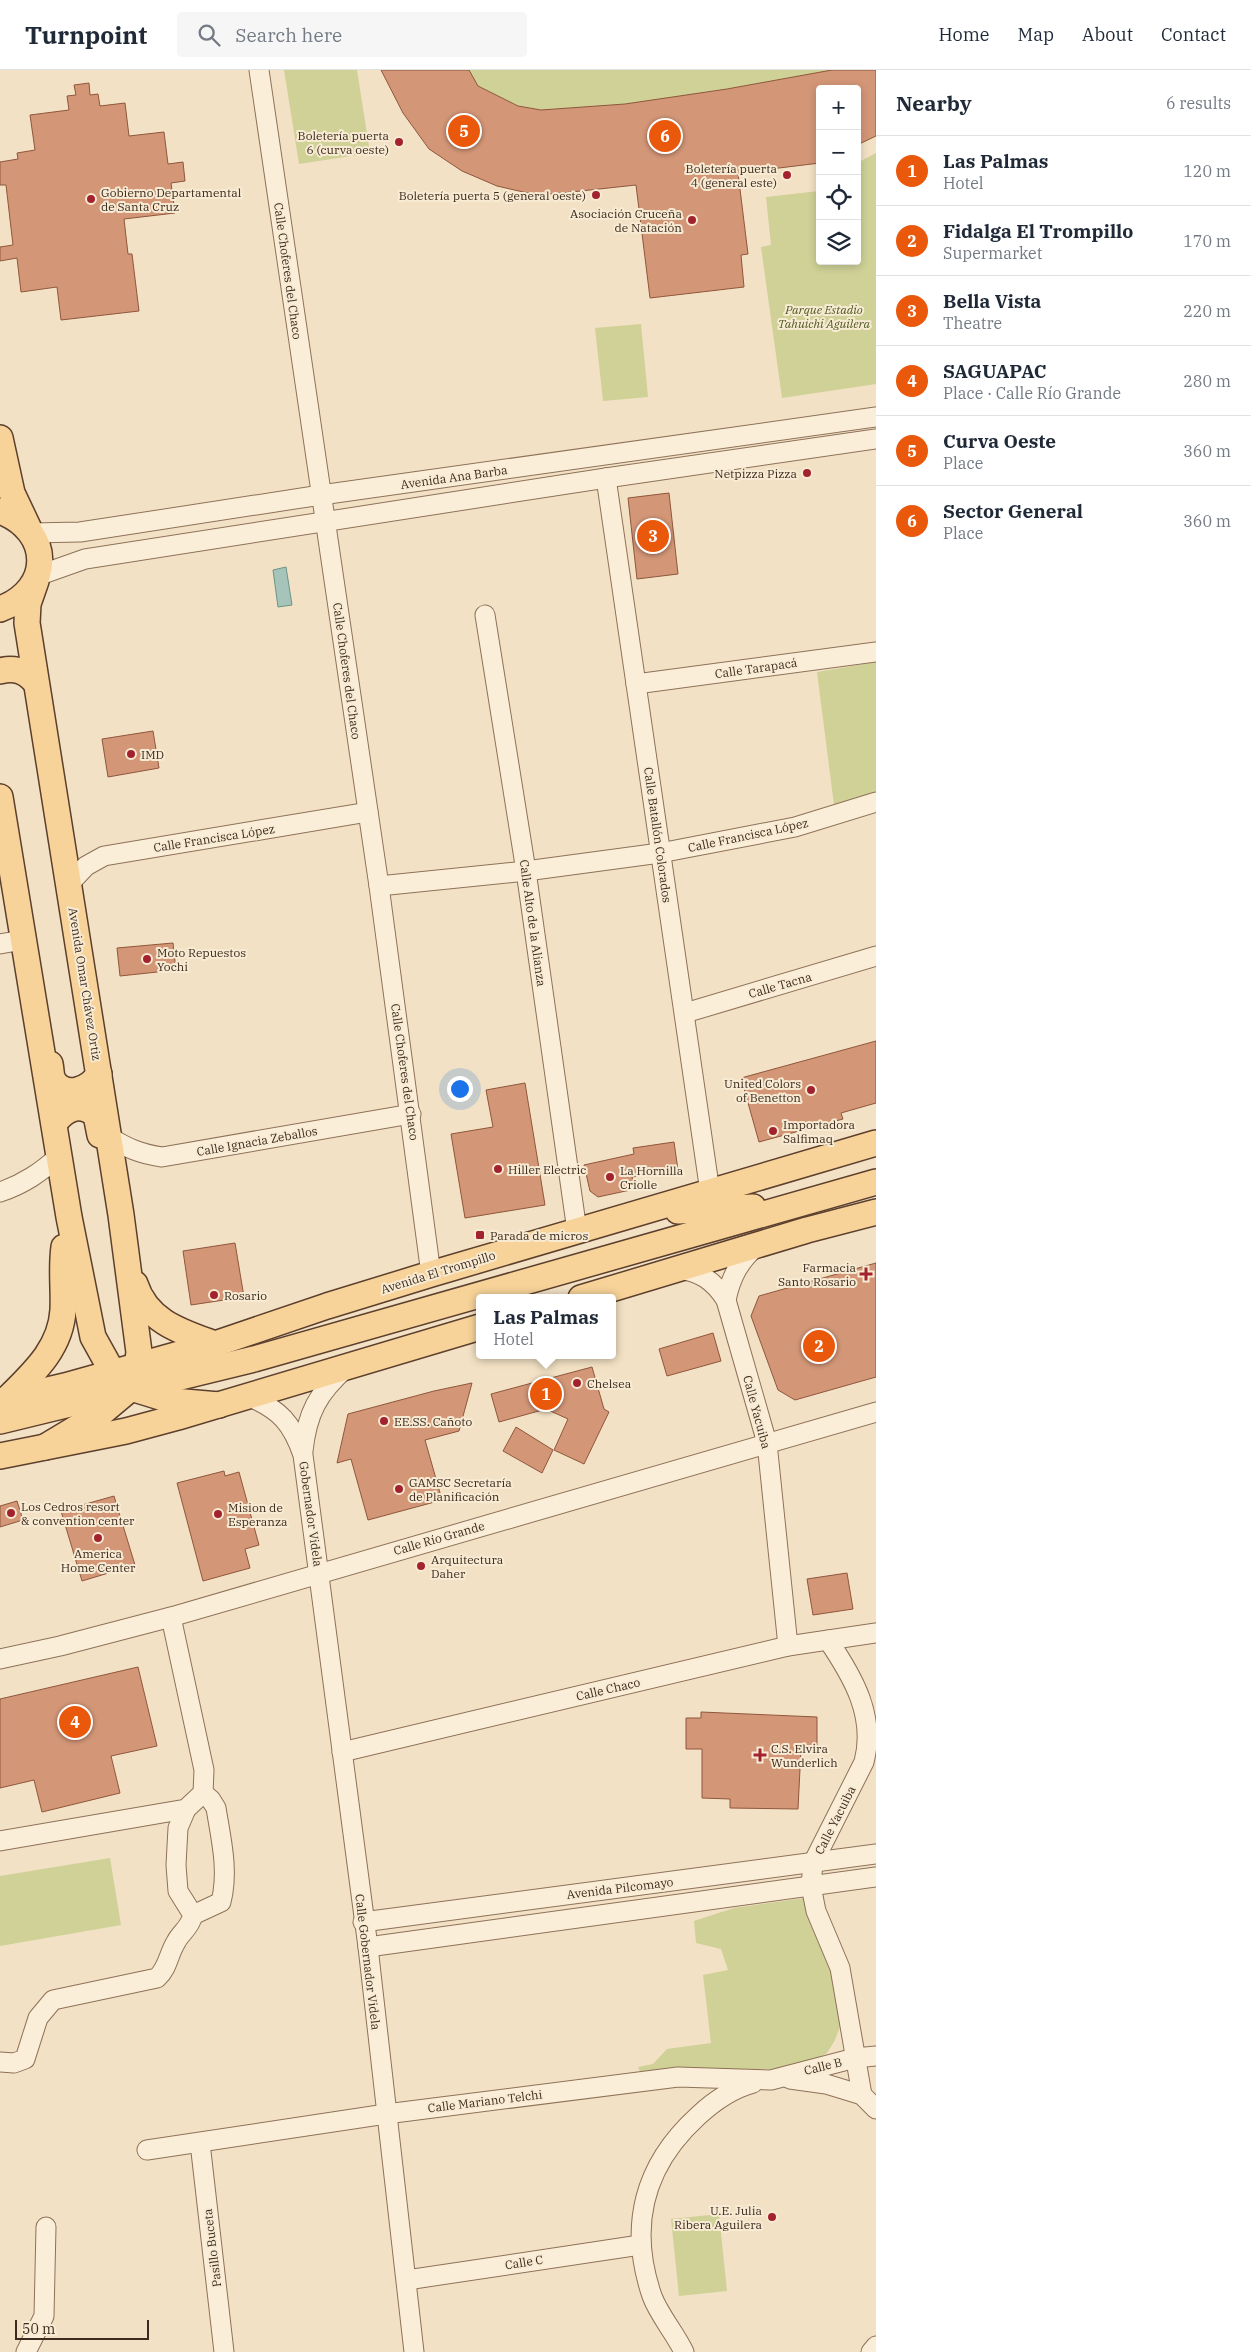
<!DOCTYPE html>
<meta charset="utf-8">
<style>
:root{--surface:#fff;--page:#f6f6f7;--text:#1f2937;--muted:#747a83;--line:#e0e1e3;--accent:#ea580c}
body{margin:0;font-family:"IBM Plex Serif",serif;background:var(--page);color:var(--text)}
.controls{position:absolute;right:15px;top:15px;display:grid;overflow:hidden;border-radius:5px;box-shadow:0 2px 8px #0003}
.controls button{width:45px;height:45px;display:grid;place-items:center;padding:0;border:0;border-bottom:1px solid var(--line);background:var(--surface);color:var(--text);font:25px sans-serif}
.scale{position:absolute;left:15px;bottom:12px;width:134px;box-sizing:border-box;padding-left:5px;border:2px solid #3d2b1e;border-top:0;font-size:14px;line-height:18px;white-space:nowrap;color:#3d2b1e;-webkit-text-stroke:4px #f8ebd4;paint-order:stroke}
.you{position:absolute;left:459px;top:1018px;width:18px;height:18px;margin:-12px;border:4px solid #fff;border-radius:50%;background:#1a73e8;box-shadow:0 0 0 8px #1a73e833}
.badge{display:grid;place-items:center;width:32px;height:32px;border-radius:50%;background:var(--accent);color:#fff;font-size:16px;font-weight:700}
.pin{position:absolute;translate:-50% -50%;border:2px solid #fff;box-shadow:0 1px 5px #0006}
.popup{position:absolute;left:476px;top:1224px;width:140px;height:65px;box-sizing:border-box;display:grid;place-content:center;border-radius:5px;background:var(--surface);filter:drop-shadow(0 1px 4px #0005);font-size:16px;white-space:nowrap;color:var(--muted)}
.popup b{font-size:19px;color:var(--text)}
.popup::after{content:'';position:absolute;left:50%;top:100%;margin-left:-10px;border:10px solid transparent;border-top-color:var(--surface)}
.list{margin:0;padding:0;list-style:none}
h2{display:flex;justify-content:space-between;align-items:center;height:65px;margin:0;padding:0 20px;font-size:21px}
h2 small{font-size:16px;font-weight:400;color:var(--muted)}
.list li{display:grid;grid-template-columns:32px 1fr auto;gap:15px;align-items:center;box-sizing:border-box;height:70px;padding:0 20px;border-top:1px solid var(--line)}
.list b{display:block;font-size:19px;white-space:nowrap}
.list p{margin:0;font-size:16px;white-space:nowrap;color:var(--muted)}
.list em{font-size:16px;font-style:normal;color:var(--muted)}
.icon{flex:none;width:28px;height:28px;fill:none;stroke:currentColor;stroke-width:2;stroke-linecap:round;stroke-linejoin:round}
.map{position:relative;flex:none;width:876px;height:2282px;overflow:hidden}
header{display:flex;align-items:center;gap:30px;box-sizing:border-box;height:70px;padding:0 25px;background:var(--surface);border-bottom:1px solid var(--line)}
header strong{font-size:24px}
nav{display:flex;gap:28px;margin-inline-start:auto;font-size:18px}
.search{width:350px;height:45px;background:var(--page);display:flex;align-items:center;gap:12px;box-sizing:border-box;padding:0 18px;border-radius:5px;color:var(--muted);font-size:19px}
main{display:flex}
aside{flex:1;background:var(--surface)}
.map>svg:first-child{display:block}
.green{fill:#cfd197}
.water{fill:#a6c4b9;stroke:#6c9487}
.building{fill:#d39677;stroke:#8f573c}
.lines{fill:none;stroke-linecap:round;stroke-linejoin:round}
.minor-casing{stroke:#8e7159;stroke-width:21}
.major-casing{stroke:#5c3f2d;stroke-width:28}
.minor{stroke:#fbeed8;stroke-width:19}
.major{stroke:#f7d399;stroke-width:25}
.poi-dot{fill:#a2232e;stroke:#f8ebd4;stroke-width:2}
.labels{text-anchor:middle;dominant-baseline:central;stroke-width:4;stroke-linejoin:round;paint-order:stroke}
.poi-label{font-size:12px;fill:#3d2b1e;stroke:#f8ebd4;text-anchor:start}
.street-label{font-size:12px;fill:#3d2b1e;stroke:#f8ebd4}
.park-label{font-size:12px;font-style:italic;fill:#515b23;stroke:#f8ebd4}
</style>
<header>
<strong>Turnpoint</strong>
<div class="search"><svg class="icon" aria-label="search" viewBox="0 0 24 24"><circle cx="10" cy="10" r="6"/><path d="M15 15l6 6"/></svg>Search here</div>
<nav><a>Home</a><a>Map</a><a>About</a><a>Contact</a></nav>
</header>
<main>
<div class="map">
<svg width="876" height="2282" viewBox="0 0 876 2282">
<rect width="100%" height="100%" fill="#f2e1c4"/>
<!-- green -->
<g class="green">
<path d="M284,0H357L370,83L299,94Z"/>
<path d="M382,0H876L857,19H820V92L818,93L587,120Z"/>
<path d="M876,83V314L782,328L761,177L771,175L766,127L819,121L820,191H857V93Z"/>
<path d="M641,254L648,327L603,331L595,258Z"/>
<path d="M876,592V724L834,735L817,602Z"/>
<path d="M110,1788L121,1855L0,1876V1806Z"/>
<path d="M804,1828L830,1890L841,1954L835,1970L827,1983L805,1995L791,1999H693L641,2004L638,1997L653,1994L667,1979L711,1973L703,1905L728,1900L721,1879L696,1873L694,1851L734,1838Z"/>
<path d="M719,2144L727,2221L679,2226L671,2149Z"/>
</g>
<!-- water -->
<path class="water" d="M286,497L292,535L278,537L273,500Z"/>
<!-- building -->
<g class="building">
<path d="M381,0H469L478,16L518,36L541,40L625,34L727,19L832,0H876V66L857,75V19H820V93L738,103L748,184L741,185L744,217L650,228L636,115L553,124H532L497,116L462,101L429,79L403,43Z"/>
<path d="M89,13L90,25L98,24L100,36L125,33L129,66L164,62L168,94L183,92L185,111L171,113L175,143L124,149L128,184H132L139,241L61,250L57,217L21,222L17,188L0,191V177L13,175L6,115H0V92L18,89L17,83L35,80L30,45L69,40L67,26L76,25L74,15Z"/>
<path d="M669,423L678,504L637,509L628,428Z"/>
<path d="M153,661L159,698L108,707L102,669Z"/>
<path d="M173,873L176,900L120,906L117,878Z"/>
<path d="M876,971V1033L841,1043L843,1049L759,1072L741,1008Z"/>
<path d="M525,1013L545,1135L465,1148L451,1064L493,1057L486,1020Z"/>
<path d="M674,1072L678,1100L632,1107L635,1119L598,1127L590,1121L584,1095L634,1084L633,1078Z"/>
<path d="M235,1173L244,1227L191,1235L183,1181Z"/>
<path d="M876,1193V1307L795,1330L778,1320L751,1246L759,1226Z"/>
<path d="M713,1263L721,1291L667,1306L659,1279Z"/>
<path d="M592,1297L604,1339L609,1342L584,1394L554,1380L568,1349L546,1339L499,1352L491,1324Z"/>
<path d="M472,1313L459,1361L425,1370L442,1430L368,1450L351,1389L337,1393L348,1344L434,1321Z"/>
<path d="M516,1357L553,1380L542,1403L503,1381Z"/>
<path d="M224,1401L225,1406L239,1402L259,1475L245,1479L250,1498L203,1511L177,1413Z"/>
<path d="M114,1426L135,1495L82,1511L61,1441Z"/>
<path d="M17,1431L23,1450L0,1457V1436Z"/>
<path d="M847,1503L853,1539L813,1545L807,1509Z"/>
<path d="M138,1597L157,1676L111,1686L120,1723L42,1742L34,1710L0,1718V1629Z"/>
<path d="M701,1642L817,1647V1679H801L798,1739L730,1738V1729L702,1728V1679H686V1648H701Z"/>
</g>
<g class="lines">
<defs>
<g id="minor">
<path d="M259,0L379,816L431,1204"/>
<path d="M606,408L710,1122"/>
<path d="M32,463L80,462L321,425L876,347"/>
<path d="M37,506L85,489L606,408L876,369"/>
<path d="M485,545L526,801L577,1161"/>
<path d="M636,614L876,582"/>
<path d="M70,813L86,796L104,786L368,742"/>
<path d="M379,816L526,801L660,783L795,757L876,732"/>
<path d="M0,874L23,870"/>
<path d="M685,943L876,886"/>
<path d="M108,1066C126,1078 141,1084 162,1087L411,1044"/>
<path d="M0,1122C24,1114 41,1102 59,1086"/>
<path d="M677,1199C700,1201 714,1211 726,1230L767,1373L788,1576"/>
<path d="M726,1230C731,1207 739,1191 757,1176"/>
<path d="M250,1327C280,1340 292,1353 303,1385L368,1877L414,2282"/>
<path d="M303,1381C307,1343 318,1323 346,1298"/>
<path d="M828,1570C853,1607 876,1646 864,1692L813,1793L811,1816L816,1841L840,1898L862,2025"/>
<path d="M0,1589L60,1576L171,1547L876,1342"/>
<path d="M342,1682L788,1576L876,1563"/>
<path d="M0,1771L186,1739L203,1723L204,1700L171,1547"/>
<path d="M193,1845L221,1832C229,1801 221,1769 216,1738L211,1730L203,1723"/>
<path d="M363,1852L876,1784"/>
<path d="M368,1877L876,1807"/>
<path d="M0,1992L14,1993L25,1989L38,1948L53,1930L157,1908C168,1898 168,1885 176,1872C181,1862 190,1858 193,1845L178,1821L176,1795L178,1758L186,1739"/>
<path d="M790,2009L826,2014L862,2025L876,2039"/>
<path d="M200,2073L224,2282"/>
<path d="M147,2080L386,2044L678,2007L771,2010L855,1988L876,1986"/>
<path d="M407,2210L640,2175"/>
<path d="M26,2282L44,2246L46,2157"/>
<path d="M684,2282C675,2263 659,2245 652,2226C628,2156 644,2095 698,2046C714,2031 731,2019 753,2013"/>
<path d="M871,2282L876,2276"/>
</g>
<g id="major">
<path d="M0,368L12,423L29,459"/>
<path d="M0,441C53,461 53,520 0,539"/>
<path d="M36,511L28,534L27,553L121,1145L139,1282L136,1306L131,1318L100,1344L45,1377"/>
<path d="M0,601C15,597 26,601 36,613"/>
<path d="M0,727L69,1147L93,1267L113,1303L131,1318L173,1331L219,1335"/>
<path d="M50,994C51,998 51,1006 53,1010C65,1030 90,1019 99,1004"/>
<path d="M55,1052C67,1038 80,1032 96,1045L100,1065"/>
<path d="M678,1141L753,1137"/>
<path d="M135,1214C147,1252 182,1262 215,1274"/>
<path d="M581,1228L807,1160L876,1142"/>
<path d="M6,1330C32,1304 61,1279 63,1240C64,1219 61,1198 64,1177"/>
<path d="M0,1331L65,1316L215,1274L327,1236L431,1204L876,1073"/>
<path d="M0,1351L254,1289L876,1112"/>
<path d="M0,1386L126,1361L178,1347L480,1257"/>
</g>
</defs>
<!-- minor casing -->
<use href="#minor" class="minor-casing"/>
<!-- major casing -->
<use href="#major" class="major-casing"/>
<!-- minor -->
<use href="#minor" class="minor"/>
<!-- major -->
<use href="#major" class="major"/>
</g>
<!-- markers -->
<g class="poi-dot">
<circle cx="399" cy="72" r="5"/>
<circle cx="787" cy="105" r="5"/>
<circle cx="596" cy="125" r="5"/>
<circle cx="91" cy="129" r="5"/>
<circle cx="692" cy="150" r="5"/>
<circle cx="807" cy="403" r="5"/>
<circle cx="131" cy="684" r="5"/>
<circle cx="147" cy="889" r="5"/>
<circle cx="811" cy="1020" r="5"/>
<circle cx="773" cy="1061" r="5"/>
<circle cx="498" cy="1099" r="5"/>
<circle cx="610" cy="1107" r="5"/>
<rect x="475" y="1160" width="10" height="10" rx="2.5"/>
<path d="M863.5 1196.5h5v5h5v5h-5v5h-5v-5h-5v-5h5z"/>
<circle cx="214" cy="1225" r="5"/>
<circle cx="577" cy="1313" r="5"/>
<circle cx="384" cy="1351" r="5"/>
<circle cx="399" cy="1419" r="5"/>
<circle cx="11" cy="1443" r="5"/>
<circle cx="218" cy="1444" r="5"/>
<circle cx="98" cy="1468" r="5"/>
<circle cx="421" cy="1496" r="5"/>
<path d="M757.5 1677.5h5v5h5v5h-5v5h-5v-5h-5v-5h5z"/>
<circle cx="772" cy="2147" r="5"/>
</g>
<g class="labels">
<!-- poi labels -->
<g class="poi-label">
<text x="389" y="65" text-anchor="end">Boletería puerta<tspan x="389" dy="14">6 (curva oeste)</tspan></text>
<text x="777" y="98" text-anchor="end">Boletería puerta<tspan x="777" dy="14">4 (general este)</tspan></text>
<text x="101" y="122">Gobierno Departamental<tspan x="101" dy="14">de Santa Cruz</tspan></text>
<text x="586" y="125" text-anchor="end">Boletería puerta 5 (general oeste)</text>
<text x="682" y="143" text-anchor="end">Asociación Cruceña<tspan x="682" dy="14">de Natación</tspan></text>
<text x="797" y="403" text-anchor="end">Netpizza Pizza</text>
<text x="141" y="684">IMD</text>
<text x="157" y="882">Moto Repuestos<tspan x="157" dy="14">Yochi</tspan></text>
<text x="801" y="1013" text-anchor="end">United Colors<tspan x="801" dy="14">of Benetton</tspan></text>
<text x="783" y="1054">Importadora<tspan x="783" dy="14">Salfimaq</tspan></text>
<text x="508" y="1099">Hiller Electric</text>
<text x="620" y="1100">La Hornilla<tspan x="620" dy="14">Criolle</tspan></text>
<text x="490" y="1165">Parada de micros</text>
<text x="856" y="1197" text-anchor="end">Farmacia<tspan x="856" dy="14">Santo Rosario</tspan></text>
<text x="224" y="1225">Rosario</text>
<text x="587" y="1313">Chelsea</text>
<text x="394" y="1351">EE.SS. Cañoto</text>
<text x="409" y="1412">GAMSC Secretaría<tspan x="409" dy="14">de Planificación</tspan></text>
<text x="21" y="1436">Los Cedros resort<tspan x="21" dy="14">&amp; convention center</tspan></text>
<text x="228" y="1437">Mision de<tspan x="228" dy="14">Esperanza</tspan></text>
<text x="98" y="1483" text-anchor="middle">America<tspan x="98" dy="14">Home Center</tspan></text>
<text x="431" y="1489">Arquitectura<tspan x="431" dy="14">Daher</tspan></text>
<text x="771" y="1678">C.S. Elvira<tspan x="771" dy="14">Wunderlich</tspan></text>
<text x="762" y="2140" text-anchor="end">U.E. Julia<tspan x="762" dy="14">Ribera Aguilera</tspan></text>
</g>
<!-- street labels -->
<g class="street-label">
<text transform="translate(288 201) rotate(82)">Calle Choferes del Chaco</text>
<text transform="translate(454 407) rotate(-8)">Avenida Ana Barba</text>
<text transform="translate(756 598) rotate(-8)">Calle Tarapacá</text>
<text transform="translate(347 601) rotate(82)">Calle Choferes del Chaco</text>
<text transform="translate(658 765) rotate(82)">Calle Batallón Colorados</text>
<text transform="translate(748 765) rotate(-12)">Calle Francisca López</text>
<text transform="translate(214 768) rotate(-9)">Calle Francisca López</text>
<text transform="translate(533 853) rotate(82)">Calle Alto de la Alianza</text>
<text transform="translate(85 914) rotate(81)">Avenida Omar Chávez Ortiz</text>
<text transform="translate(780 915) rotate(-16)">Calle Tacna</text>
<text transform="translate(405 1002) rotate(82)">Calle Choferes del Chaco</text>
<text transform="translate(257 1071) rotate(-10)">Calle Ignacia Zeballos</text>
<text transform="translate(438 1202) rotate(-17)">Avenida El Trompillo</text>
<text transform="translate(757 1342) rotate(75)">Calle Yacuiba</text>
<text transform="translate(311 1444) rotate(82)">Gobernador Videla</text>
<text transform="translate(439 1468) rotate(-16)">Calle Río Grande</text>
<text transform="translate(608 1619) rotate(-13)">Calle Chaco</text>
<text transform="translate(835 1750) rotate(-63)">Calle Yacuiba</text>
<text transform="translate(620 1818) rotate(-7)">Avenida Pilcomayo</text>
<text transform="translate(368 1892) rotate(83)">Calle Gobernador Videla</text>
<text transform="translate(823 1996) rotate(-14)">Calle B</text>
<text transform="translate(485 2031) rotate(-7)">Calle Mariano Telchi</text>
<text transform="translate(212 2178) rotate(-97)">Pasillo Buceta</text>
<text transform="translate(524 2192) rotate(-9)">Calle C</text>
</g>
<!-- park labels -->
<g class="park-label">
<text x="824" y="239">Parque Estadio<tspan x="824" dy="14">Tahuichi Aguilera</tspan></text>
</g>
</g>
</svg>
<div class="controls">
<button>+</button>
<button>−</button>
<button><svg class="icon" aria-label="locate" viewBox="0 0 24 24"><circle cx="12" cy="12" r="6"/><path d="M12 2v4M12 18v4M2 12h4M18 12h4"/></svg></button>
<button><svg class="icon" aria-label="layers" viewBox="0 0 24 24"><path d="M12 4l9 5-9 5-9-5zM3 14l9 5 9-5"/></svg></button>
</div>
<div class="scale">50 m</div>
<div class="you"></div>
<div class="pin badge" style="left:546px;top:1324px">1</div>
<div class="popup"><b>Las Palmas</b>Hotel</div>
<div class="pin badge" style="left:819px;top:1276px">2</div>
<div class="pin badge" style="left:653px;top:466px">3</div>
<div class="pin badge" style="left:75px;top:1652px">4</div>
<div class="pin badge" style="left:464px;top:61px">5</div>
<div class="pin badge" style="left:665px;top:66px">6</div>
</div>
<aside>
<h2>Nearby<small>6 results</small></h2>
<ul class="list">
<li><span class="badge">1</span><div><b>Las Palmas</b><p>Hotel</p></div><em>120 m</em></li>
<li><span class="badge">2</span><div><b>Fidalga El Trompillo</b><p>Supermarket</p></div><em>170 m</em></li>
<li><span class="badge">3</span><div><b>Bella Vista</b><p>Theatre</p></div><em>220 m</em></li>
<li><span class="badge">4</span><div><b>SAGUAPAC</b><p>Place · Calle Río Grande</p></div><em>280 m</em></li>
<li><span class="badge">5</span><div><b>Curva Oeste</b><p>Place</p></div><em>360 m</em></li>
<li><span class="badge">6</span><div><b>Sector General</b><p>Place</p></div><em>360 m</em></li>
</ul>
</aside>
</main>
